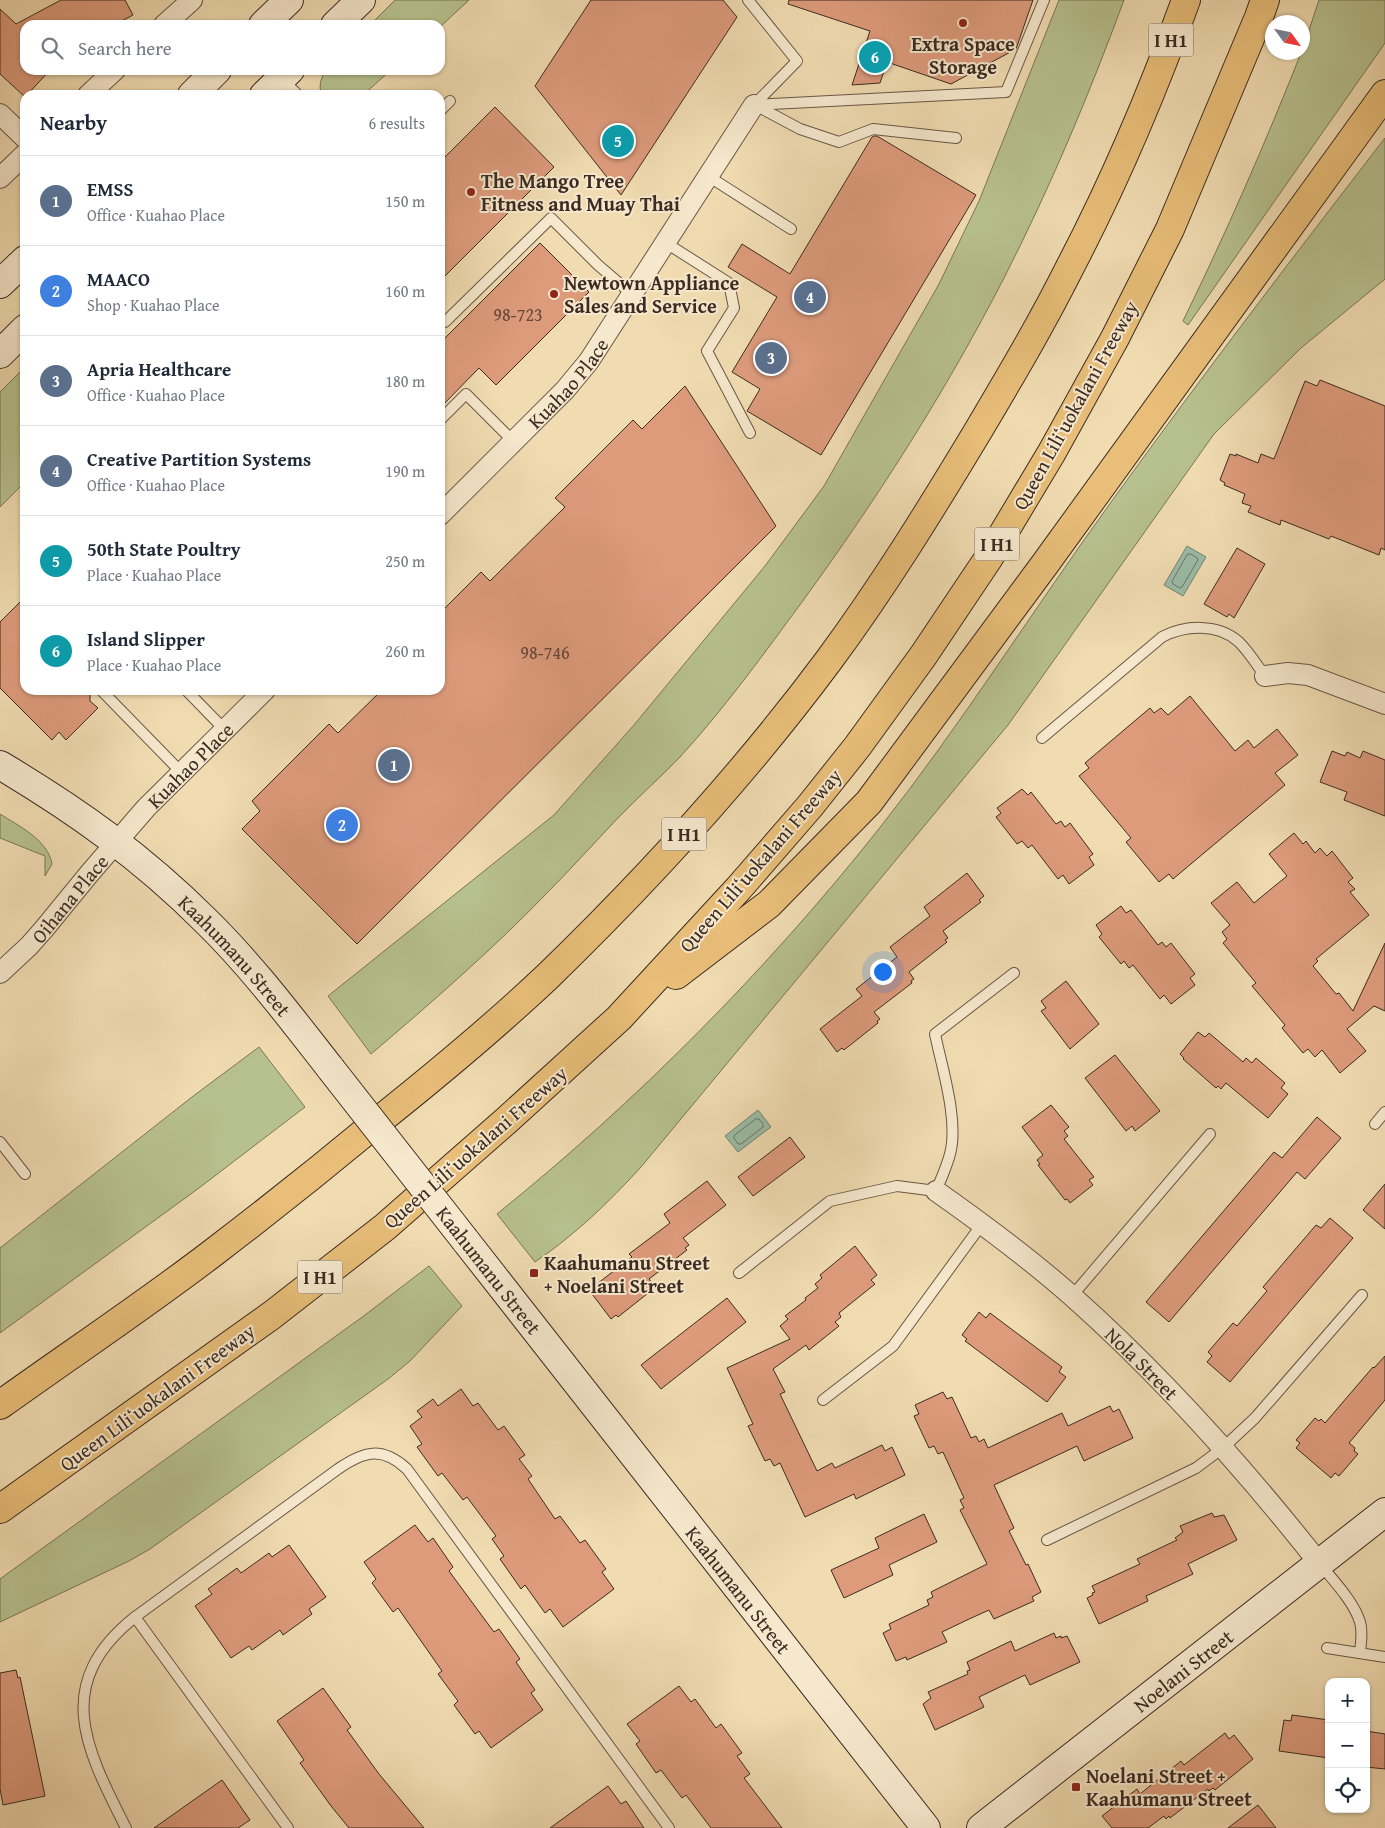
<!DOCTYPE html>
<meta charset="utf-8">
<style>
:root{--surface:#fff;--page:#f6f6f7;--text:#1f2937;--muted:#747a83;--line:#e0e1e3;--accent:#ea580c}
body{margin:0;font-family:"Gentium Book Plus",serif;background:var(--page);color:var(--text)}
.controls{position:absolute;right:15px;bottom:15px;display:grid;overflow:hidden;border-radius:10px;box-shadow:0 1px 4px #0004}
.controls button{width:45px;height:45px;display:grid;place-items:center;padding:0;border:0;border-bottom:1px solid var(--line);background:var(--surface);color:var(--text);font:25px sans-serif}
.compass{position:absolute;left:1265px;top:15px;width:45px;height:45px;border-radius:50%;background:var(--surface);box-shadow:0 1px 4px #0004;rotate:123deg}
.you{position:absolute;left:882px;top:971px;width:18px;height:18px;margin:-12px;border:4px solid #fff;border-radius:50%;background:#1a73e8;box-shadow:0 0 0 8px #1a73e833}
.badge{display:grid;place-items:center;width:32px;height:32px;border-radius:50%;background:var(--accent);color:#fff;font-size:16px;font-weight:700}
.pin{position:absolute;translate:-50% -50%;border:2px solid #fff;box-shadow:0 1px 5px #0006}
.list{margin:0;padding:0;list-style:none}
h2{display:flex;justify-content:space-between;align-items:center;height:65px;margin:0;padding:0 20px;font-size:21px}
h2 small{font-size:16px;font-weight:400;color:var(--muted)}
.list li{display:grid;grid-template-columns:32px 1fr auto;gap:15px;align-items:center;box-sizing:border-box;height:90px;padding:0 20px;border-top:1px solid var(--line)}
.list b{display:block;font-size:19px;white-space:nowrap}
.list p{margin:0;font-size:16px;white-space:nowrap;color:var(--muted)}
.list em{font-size:16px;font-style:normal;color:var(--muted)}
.icon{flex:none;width:28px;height:28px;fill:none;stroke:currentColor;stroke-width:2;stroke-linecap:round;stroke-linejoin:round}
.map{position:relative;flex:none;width:1385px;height:1828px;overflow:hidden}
.search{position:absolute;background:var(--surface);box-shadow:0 1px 4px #0004;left:20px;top:20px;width:425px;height:55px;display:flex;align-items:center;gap:12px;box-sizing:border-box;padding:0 18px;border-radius:15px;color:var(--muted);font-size:19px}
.panel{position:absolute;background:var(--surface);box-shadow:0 1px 4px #0004;left:20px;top:90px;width:425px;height:605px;border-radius:15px}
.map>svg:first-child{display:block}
.green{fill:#b7c18f;stroke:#7a7658}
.water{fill:#9bbca7;stroke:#758272}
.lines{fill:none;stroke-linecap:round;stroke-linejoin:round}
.shore{stroke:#6c7464;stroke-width:1}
.building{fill:#dd9b7c;stroke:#3c2b22}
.lane-casing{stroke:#695746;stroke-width:12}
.street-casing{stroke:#695746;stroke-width:22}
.secondary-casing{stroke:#3c2b22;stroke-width:30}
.highway-casing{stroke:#3c2b22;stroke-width:30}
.lane{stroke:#f6e8cd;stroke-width:10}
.street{stroke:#f6e8cd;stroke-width:20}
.secondary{stroke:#f6e8cd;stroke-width:28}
.highway{stroke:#e8be79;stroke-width:28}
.secondary-bridge-casing{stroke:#3c2b22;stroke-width:30;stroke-linecap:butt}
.secondary-bridge{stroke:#f6e8cd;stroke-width:28}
.poi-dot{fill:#8f2418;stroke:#f6e8cd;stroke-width:2}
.labels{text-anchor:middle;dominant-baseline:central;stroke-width:4;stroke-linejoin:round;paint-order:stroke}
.number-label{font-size:18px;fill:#644738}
.shield{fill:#f6e8cd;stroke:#746455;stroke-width:1}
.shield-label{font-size:19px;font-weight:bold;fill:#3c2b22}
.poi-label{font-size:20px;font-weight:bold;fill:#3c2b22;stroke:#f6e8cd;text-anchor:start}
.street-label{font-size:20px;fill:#3c2b22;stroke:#f6e8cd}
</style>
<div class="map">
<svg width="1385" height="1828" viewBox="0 0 1385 1828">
<rect width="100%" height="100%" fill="#f1dcb2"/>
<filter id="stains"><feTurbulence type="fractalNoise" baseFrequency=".004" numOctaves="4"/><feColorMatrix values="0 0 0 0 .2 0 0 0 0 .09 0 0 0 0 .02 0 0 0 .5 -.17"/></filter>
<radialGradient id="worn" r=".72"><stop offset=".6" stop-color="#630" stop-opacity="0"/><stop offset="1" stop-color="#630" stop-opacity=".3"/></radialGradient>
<!-- green -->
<g class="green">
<path d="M395,0H469L440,27V25H370Z"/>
<path d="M1059,0H1124C1089,95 1050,188 1004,278C946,391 877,499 802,602C763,655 724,709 680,757C660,778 638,797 619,817C594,843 571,869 546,894C491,951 431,1003 371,1054L328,996L554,815L634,725L765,566L824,486L939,284L979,201Z"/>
<path d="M1319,0H1385V43L1188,325L1183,321C1226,233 1265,144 1301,53L1302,52L1303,48Z"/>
<path d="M326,70H391L363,95H322C318,86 321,78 326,70Z"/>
<path d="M1385,138V279L1301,348L1214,434L1008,725L641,1167C609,1202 575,1235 535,1262L497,1214C636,1102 767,970 878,830C962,724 1034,608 1114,498C1202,376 1293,257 1385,138Z"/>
<path d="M25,367V482L0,507V392Z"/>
<path d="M0,814C19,826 48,840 52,864L45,876V856L0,838Z"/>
<path d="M259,1047L305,1107L199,1188L0,1333V1248L192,1097Z"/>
<path d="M429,1266L462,1306L410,1361L388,1379L150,1549L129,1561L0,1622V1579L365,1315Z"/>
</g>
<!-- water -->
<g class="water">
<path d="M1187,546L1206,557L1183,596L1164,585Z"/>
<path d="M758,1110L771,1127L738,1152L725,1136Z"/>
</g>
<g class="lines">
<!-- shore -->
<g class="shore">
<path d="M1188,554H1191L1197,558L1198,560L1182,587L1180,588L1173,584L1172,582Z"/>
<path d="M756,1119H759L763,1124V1127L741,1144H738L734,1138V1136Z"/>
</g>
</g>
<!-- building -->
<g class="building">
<path d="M61,0H125L133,15L114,25H25V70H50L27,95H25V97L0,74V9L16,24Z"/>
<path d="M591,0H723L737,17L621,195L535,86Z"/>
<path d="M789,0H1033L1016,49L951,84L887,62L880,83L852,85L870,31L788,4Z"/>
<path d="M495,107L554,167L440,281V162Z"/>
<path d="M874,136H877L976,195L821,455L747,411L760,389L732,372L777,297L728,267L742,244L790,274L872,137Z"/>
<path d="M540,243L589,292L496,385L479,368L440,408V343Z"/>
<path d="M1320,380L1385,406V550L1381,548L1379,555L1331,536L1329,539L1281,520L1280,525L1248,512L1251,506L1242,503L1245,494L1224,485L1225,483L1220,480L1230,454L1236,456V454L1258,463L1261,454L1274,459L1305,381L1317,386Z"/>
<path d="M685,386L776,526L357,944L242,829L260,811L252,801L329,724L338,733L382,690H440V613L481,572L490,581L565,507L555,498L633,420L642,429Z"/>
<path d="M1237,548L1265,564L1234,618L1229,614L1227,617L1204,604Z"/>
<path d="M25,597V690H90V701L98,708L66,740L59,732L52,740L0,688V622Z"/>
<path d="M1190,696L1235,751L1248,740L1254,748L1277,729L1298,755L1275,773L1285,785L1173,879L1169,874L1159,882L1126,842L1131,838L1079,776L1089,768L1085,763L1150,708L1154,713L1161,708L1168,715Z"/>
<path d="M1332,751L1345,756L1347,752L1360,758L1363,751L1385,760V816L1344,800L1347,792L1320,782Z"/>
<path d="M1022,789L1028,795L1031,792L1056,824L1061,821L1065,827L1070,823L1093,854L1089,857L1094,865L1069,884L1063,875L1058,879L1032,845L1028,848L1022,841L1017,844L996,817L1001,813L997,808Z"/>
<path d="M1294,833L1303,844L1306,841L1315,853L1320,848L1327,856L1332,851L1353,878L1348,882L1355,889L1350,892L1369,915L1316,959L1318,961L1313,966L1336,994L1339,993L1353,1011L1385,943V1011L1374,1006L1347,1029L1366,1051L1340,1073L1322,1050L1315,1057L1308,1049L1303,1053L1282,1028L1285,1025L1252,986L1256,983L1223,943L1227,939L1222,932L1230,925L1211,903L1237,882L1254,903L1271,889L1287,876L1269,854Z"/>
<path d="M967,873L984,896L979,900L981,902L943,931L948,938L945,940L947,942L909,972L914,979L911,981L912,983L874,1012L880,1019L877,1021L878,1023L844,1050L842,1048L837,1052L820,1029L862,996L856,989L897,957L890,947L930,916L924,907Z"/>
<path d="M1121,906L1126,913L1131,910L1158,945L1162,942L1166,947L1171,943L1195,974L1190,978L1195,985L1171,1004L1164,995L1160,999L1133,965L1129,968L1124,961L1121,964L1099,937L1102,934L1096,925Z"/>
<path d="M1066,981L1099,1024L1070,1049L1041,1011L1046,1008L1041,1001Z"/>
<path d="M1198,1032L1205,1037L1209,1033L1243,1062L1246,1058L1252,1063L1256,1058L1285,1083L1281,1088L1288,1094L1268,1118L1226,1083L1221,1089L1218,1086L1216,1088L1183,1059L1184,1058L1180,1054Z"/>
<path d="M1115,1055L1160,1111L1135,1131L1132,1126L1126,1131L1085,1078Z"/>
<path d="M1051,1105L1069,1127L1064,1131L1068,1136L1064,1139L1094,1177L1089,1180L1093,1185L1070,1203L1067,1199L1065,1200L1038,1165L1040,1164L1037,1160L1043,1155L1022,1127Z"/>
<path d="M1317,1117L1341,1138L1305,1179L1297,1172L1169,1322L1146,1302L1274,1152L1282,1158Z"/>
<path d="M790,1137L805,1157L753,1196L738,1177Z"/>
<path d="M707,1181L726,1205L683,1238L689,1245L685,1248L687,1250L649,1279L654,1285L651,1288L652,1290L618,1317L616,1315L611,1319L589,1290L632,1257L629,1254L670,1223L664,1214Z"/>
<path d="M1385,1184V1229L1363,1210Z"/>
<path d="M1330,1218L1353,1238L1230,1382L1207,1362L1212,1356L1208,1352L1233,1323L1237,1326L1267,1291L1263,1287L1316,1225L1321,1228Z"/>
<path d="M855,1246L877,1275L871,1280L875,1284L839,1313L841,1317L835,1322L839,1326L809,1350L806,1345L773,1369L785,1392L780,1394L817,1471L832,1463L835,1468L882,1445L885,1451L892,1447L905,1475L856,1499L854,1494L805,1517L780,1463L774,1466L770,1459L765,1461L748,1426L753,1424L727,1368L790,1339L780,1326L788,1319L785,1316L806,1300L805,1298L818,1288L815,1284L822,1278L820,1275Z"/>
<path d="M727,1298L746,1322L661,1389L641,1365Z"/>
<path d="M979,1312L986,1318L990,1313L1062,1367L1059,1372L1066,1377L1047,1402L965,1341L967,1339L962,1335Z"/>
<path d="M1385,1356V1400L1349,1443L1355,1448L1354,1451L1358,1454L1339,1476L1335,1473L1331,1478L1296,1448L1300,1443L1296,1440L1315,1418L1319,1421L1321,1419L1325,1423L1373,1367L1374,1368Z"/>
<path d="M461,1389L473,1406L478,1403L498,1430L504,1426L525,1455L519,1459L532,1476L528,1479L555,1519L560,1516L580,1543L585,1540L606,1569L602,1572L614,1589L563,1627L550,1609L545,1613L525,1585L521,1589L500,1559L504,1556L492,1539L496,1536L467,1497L463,1500L442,1473L438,1476L417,1447L422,1444L410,1426L422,1417L417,1411L433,1399L438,1406Z"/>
<path d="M943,1392L947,1399L952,1397L971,1438L976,1436L979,1442L984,1439L988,1448L1062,1413L1068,1426L1110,1406L1113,1412L1119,1409L1133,1438L1084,1461L1077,1446L994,1485L1014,1528L1009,1531L1026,1565L1028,1564L1041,1592L1032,1597L1034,1601L994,1619L989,1610L967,1620L942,1632L947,1642L907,1660L906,1657L896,1661L883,1633L891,1629L889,1624L929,1605L927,1600L933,1597L931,1592L987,1564L960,1510L964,1508L960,1500L964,1498L943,1452L938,1454L934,1446L929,1448L914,1416L919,1414L915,1405Z"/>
<path d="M1212,1513L1214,1517L1224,1515L1237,1540L1188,1564L1193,1574L1146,1596L1148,1601L1099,1624L1087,1598L1093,1595L1092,1593L1095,1592L1092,1586L1140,1564L1137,1559L1177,1540L1175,1538L1183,1532L1180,1526Z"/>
<path d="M924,1514L937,1542L889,1565L893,1575L844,1598L831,1570L879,1548L875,1538Z"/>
<path d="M415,1525L428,1542L433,1538L453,1567L449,1571L494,1632L499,1629L520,1659L516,1662L535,1690L531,1693L543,1710L491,1748L479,1731L475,1734L454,1705L458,1701L438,1674L442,1671L398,1608L393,1612L372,1583L376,1579L364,1562Z"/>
<path d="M289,1545L326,1597L309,1609L312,1614L283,1635L280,1630L252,1650L249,1646L231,1658L195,1606L212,1594L208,1589L237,1568L241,1573L269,1553L272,1557Z"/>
<path d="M1054,1633L1056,1638L1061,1636V1638L1067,1636L1080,1662L1030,1685L1025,1675L979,1697L984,1707L935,1730L923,1704L931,1698L928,1692L968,1674L967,1671L970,1670L967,1662L1011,1641L1015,1651Z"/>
<path d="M16,1670L18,1678L20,1677L45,1796L3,1805L0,1789V1673Z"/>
<path d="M679,1686L691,1702L695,1699L716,1728L721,1724L742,1753L737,1756L750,1774L744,1778L782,1828H711L686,1795L682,1798L661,1770L656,1773L636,1744L640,1741L627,1724Z"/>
<path d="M323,1688L351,1727L347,1730L379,1774L424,1828H349L331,1806L300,1763L304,1760L277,1721Z"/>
<path d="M1292,1715L1329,1720V1758L1279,1751L1284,1720L1291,1721Z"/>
<path d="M1366,1731L1385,1734V1769L1366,1767Z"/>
<path d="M1225,1733L1229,1739L1234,1735L1253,1759L1215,1790L1213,1788L1209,1791L1208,1789L1170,1818L1169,1816L1166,1819L1164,1816L1148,1828H1112L1102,1816L1137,1789L1140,1794L1181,1761L1184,1765Z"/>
<path d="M222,1780L250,1820L238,1828H154Z"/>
<path d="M608,1786L621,1804L626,1801L644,1828H550Z"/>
<path d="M1258,1805L1276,1828H1228Z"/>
</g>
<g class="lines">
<defs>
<g id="lane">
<path d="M748,0L797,61L754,105"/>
<path d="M282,79L298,95"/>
<path d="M754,105L1006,92L1044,0"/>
<path d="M755,105L800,129L839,142L873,129L956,138"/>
<path d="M440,111L450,101"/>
<path d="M708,176L791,229"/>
<path d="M666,243L729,283L734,308L707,351L750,433"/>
<path d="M445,322L551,218L598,265L633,295"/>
<path d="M440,420L466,394L514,442"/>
<path d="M101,690L182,773"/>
<path d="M186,690L225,730"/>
<path d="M1042,738L1162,637C1185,625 1218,623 1239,642C1249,652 1257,665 1265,676"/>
<path d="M1375,1124L1385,1112"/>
<path d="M0,1142L25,1174"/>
<path d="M739,1273L830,1201L897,1186L936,1191C941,1179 947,1166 950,1154C959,1121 942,1068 935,1034L1014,973"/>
<path d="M1072,1296L1210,1134"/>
<path d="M823,1400L893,1346L982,1224"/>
<path d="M1047,1540L1196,1468L1224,1447L1255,1418L1362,1295"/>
<path d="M1320,1564C1333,1580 1354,1602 1360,1622C1363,1632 1361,1642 1360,1653"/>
<path d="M135,1617L288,1828"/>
<path d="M1327,1648L1385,1657"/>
<path d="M126,1828C86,1749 51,1684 135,1617L338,1469C364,1451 382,1446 407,1469L669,1828"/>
</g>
<g id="street">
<path d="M164,25L192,0"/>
<path d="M88,95L115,70"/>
<path d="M0,114L25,138"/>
<path d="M0,178L25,154"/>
<path id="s1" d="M440,515L565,390L589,361L754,105"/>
<path d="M1265,676L1288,673L1308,675L1385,704"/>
<path id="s2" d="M0,973L29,946L44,929L89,874L146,808L265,690"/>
<path id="s3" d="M936,1191C983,1224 1030,1259 1073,1297C1164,1378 1244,1468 1319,1563"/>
</g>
<g id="secondary">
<path d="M263,25L289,0"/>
<path d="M335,25L361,0"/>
<path d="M192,95L217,70"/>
<path d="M264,95L290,70"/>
<path d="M0,284L25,260"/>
<path d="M0,354L25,329"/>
<path id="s4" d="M0,765C77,811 142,857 206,921C252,966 291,1018 331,1069"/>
<path id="s5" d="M465,1240L926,1828"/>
<path id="s6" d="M981,1828L1385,1512"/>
</g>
<g id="highway">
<path d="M676,975L769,904L869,802L1045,564L1385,94"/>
<path d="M0,1405C71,1354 145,1305 214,1252C269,1210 323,1167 376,1123C435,1076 493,1028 548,976C649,878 745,773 829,660C883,587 931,509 978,431C1010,377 1042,323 1070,267C1115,181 1153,91 1186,0"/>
<path d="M0,1509L272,1315L385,1227L507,1120L619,1018L738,889L810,806L857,747L923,656L988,559L1052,452L1115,338L1170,229L1259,17L1265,0"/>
</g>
</defs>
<!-- lane casing -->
<use href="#lane" class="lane-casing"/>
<!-- street casing -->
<use href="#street" class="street-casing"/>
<!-- secondary casing -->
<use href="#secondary" class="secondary-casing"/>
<!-- highway casing -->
<use href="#highway" class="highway-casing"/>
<!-- lane -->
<use href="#lane" class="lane"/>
<!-- street -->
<use href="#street" class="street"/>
<!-- secondary -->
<use href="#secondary" class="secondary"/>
<!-- highway -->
<use href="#highway" class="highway"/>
<defs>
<path id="secondary-bridge" d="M331,1069L465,1240"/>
</defs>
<!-- secondary-bridge casing -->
<use href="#secondary-bridge" class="secondary-bridge-casing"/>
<!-- secondary-bridge -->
<use href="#secondary-bridge" class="secondary-bridge"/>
</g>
<!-- markers -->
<g class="poi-dot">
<circle cx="963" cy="23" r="5"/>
<circle cx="471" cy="192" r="5"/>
<circle cx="554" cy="294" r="5"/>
<rect x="529" y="1268" width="10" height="10" rx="2.5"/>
<rect x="1071" y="1782" width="10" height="10" rx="2.5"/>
</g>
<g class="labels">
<!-- number labels -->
<g class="number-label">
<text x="518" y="314">98-723</text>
<text x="545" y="652">98-746</text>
</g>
<!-- shield labels -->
<g class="shield">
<rect x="1148.5" y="23.5" width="45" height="33" rx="4"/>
<rect x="974.5" y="527.5" width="45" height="33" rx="4"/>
<rect x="661.5" y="817.5" width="45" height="33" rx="4"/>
<rect x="297.5" y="1260.5" width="45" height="33" rx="4"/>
</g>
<g class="shield-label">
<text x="1171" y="40">I H1</text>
<text x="997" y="544">I H1</text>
<text x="684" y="834">I H1</text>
<text x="320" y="1277">I H1</text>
</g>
<!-- poi labels -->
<g class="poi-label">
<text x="963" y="43" text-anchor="middle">Extra Space<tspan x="963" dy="23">Storage</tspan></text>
<text x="481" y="180">The Mango Tree<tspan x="481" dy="23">Fitness and Muay Thai</tspan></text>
<text x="564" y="282">Newtown Appliance<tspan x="564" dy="23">Sales and Service</tspan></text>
<text x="544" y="1262">Kaahumanu Street<tspan x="544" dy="23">+ Noelani Street</tspan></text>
<text x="1086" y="1775">Noelani Street +<tspan x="1086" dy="23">Kaahumanu Street</tspan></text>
</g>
<!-- street labels -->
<g class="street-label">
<text stroke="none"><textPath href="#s1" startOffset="184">Kuahao Place</textPath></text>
<text transform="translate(1075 405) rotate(-61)">Queen Liliʻuokalani Freeway</text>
<text stroke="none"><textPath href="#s2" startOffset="282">Kuahao Place</textPath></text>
<text transform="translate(760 860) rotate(-49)">Queen Liliʻuokalani Freeway</text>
<text stroke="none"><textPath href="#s2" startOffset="102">Oihana Place</textPath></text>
<text stroke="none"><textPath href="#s4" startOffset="304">Kaahumanu Street</textPath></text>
<text transform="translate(475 1147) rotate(-41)">Queen Liliʻuokalani Freeway</text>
<text transform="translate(489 1270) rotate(52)">Kaahumanu Street</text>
<text stroke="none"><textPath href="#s3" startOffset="269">Nola Street</textPath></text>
<text transform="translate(157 1397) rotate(-36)">Queen Liliʻuokalani Freeway</text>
<text stroke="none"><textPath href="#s5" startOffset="444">Kaahumanu Street</textPath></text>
<text stroke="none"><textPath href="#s6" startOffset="256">Noelani Street</textPath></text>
</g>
</g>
<rect width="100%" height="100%" filter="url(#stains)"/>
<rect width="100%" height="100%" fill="url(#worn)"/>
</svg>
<div class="controls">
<button>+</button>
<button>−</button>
<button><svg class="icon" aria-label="locate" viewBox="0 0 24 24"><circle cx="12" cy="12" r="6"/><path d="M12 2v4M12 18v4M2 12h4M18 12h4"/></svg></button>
</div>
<svg class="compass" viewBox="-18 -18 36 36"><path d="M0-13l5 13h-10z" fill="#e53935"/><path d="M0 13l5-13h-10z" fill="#747a83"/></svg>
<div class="you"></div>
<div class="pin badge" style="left:394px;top:765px;background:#5c6f8a">1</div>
<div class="pin badge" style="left:342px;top:825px;background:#3f7fe0">2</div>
<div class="pin badge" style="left:771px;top:358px;background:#5c6f8a">3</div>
<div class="pin badge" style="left:810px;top:297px;background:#5c6f8a">4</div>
<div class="pin badge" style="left:618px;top:141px;background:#0f9aa8">5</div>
<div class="pin badge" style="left:875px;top:57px;background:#0f9aa8">6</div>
<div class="search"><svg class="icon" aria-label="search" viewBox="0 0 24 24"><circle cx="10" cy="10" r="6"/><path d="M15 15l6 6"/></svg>Search here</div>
<section class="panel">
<h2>Nearby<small>6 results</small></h2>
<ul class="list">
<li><span class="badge" style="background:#5c6f8a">1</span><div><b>EMSS</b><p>Office · Kuahao Place</p></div><em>150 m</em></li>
<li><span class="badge" style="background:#3f7fe0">2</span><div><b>MAACO</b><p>Shop · Kuahao Place</p></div><em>160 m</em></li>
<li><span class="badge" style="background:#5c6f8a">3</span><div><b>Apria Healthcare</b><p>Office · Kuahao Place</p></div><em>180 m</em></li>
<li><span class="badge" style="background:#5c6f8a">4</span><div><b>Creative Partition Systems</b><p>Office · Kuahao Place</p></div><em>190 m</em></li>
<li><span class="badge" style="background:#0f9aa8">5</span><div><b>50th State Poultry</b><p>Place · Kuahao Place</p></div><em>250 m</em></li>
<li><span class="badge" style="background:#0f9aa8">6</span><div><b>Island Slipper</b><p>Place · Kuahao Place</p></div><em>260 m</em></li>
</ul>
</section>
</div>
